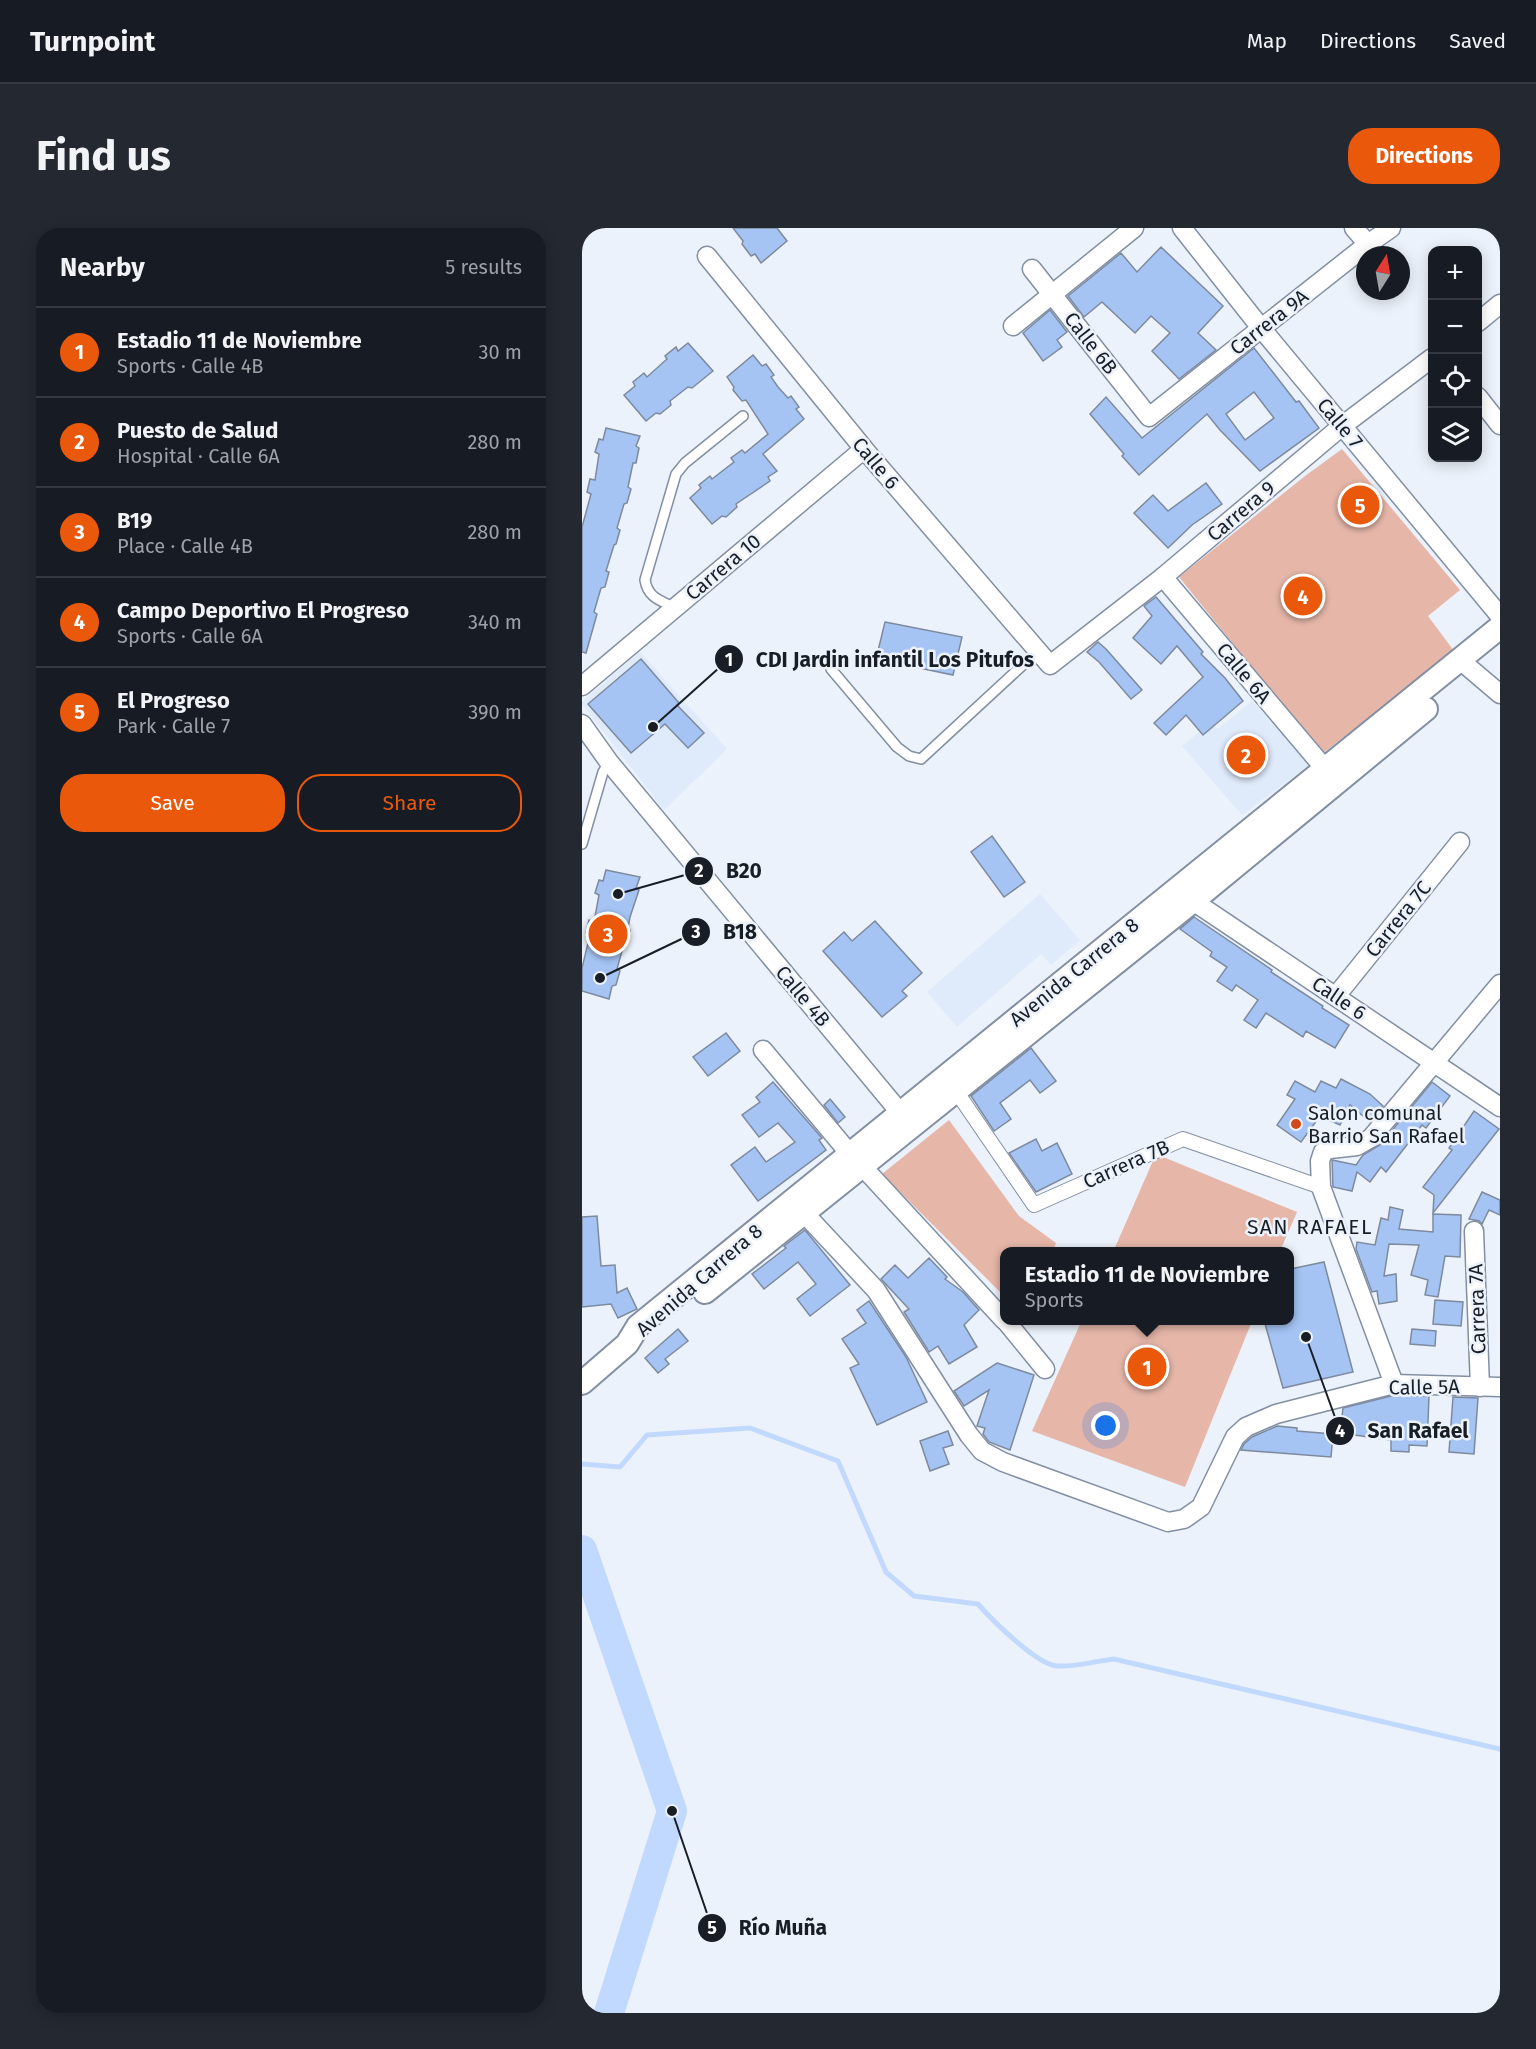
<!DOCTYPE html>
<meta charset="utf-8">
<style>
:root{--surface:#171b24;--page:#242831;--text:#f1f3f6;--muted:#9ea1a6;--line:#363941;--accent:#ea580c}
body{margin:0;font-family:"Fira Sans",sans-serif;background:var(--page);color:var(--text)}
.controls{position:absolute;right:18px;top:18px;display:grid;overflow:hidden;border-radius:12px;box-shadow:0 3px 15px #0003}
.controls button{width:54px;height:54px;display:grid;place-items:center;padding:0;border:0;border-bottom:2px solid var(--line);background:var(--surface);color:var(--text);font:30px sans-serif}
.compass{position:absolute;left:774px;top:18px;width:54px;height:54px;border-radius:50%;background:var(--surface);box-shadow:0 3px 15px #0003;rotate:11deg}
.you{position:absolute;left:524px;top:1198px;width:21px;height:21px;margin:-15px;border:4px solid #fff;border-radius:50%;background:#1a73e8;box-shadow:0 0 0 9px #1a73e833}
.badge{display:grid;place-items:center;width:39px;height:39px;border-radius:50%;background:var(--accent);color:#fff;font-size:20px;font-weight:700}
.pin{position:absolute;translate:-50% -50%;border:3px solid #fff;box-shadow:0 2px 6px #0006}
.popup{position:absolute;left:418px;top:1019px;width:294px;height:78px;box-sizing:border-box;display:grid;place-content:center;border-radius:12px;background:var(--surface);filter:drop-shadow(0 2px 4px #0005);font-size:20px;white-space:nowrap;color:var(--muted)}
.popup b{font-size:22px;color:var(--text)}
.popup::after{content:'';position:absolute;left:50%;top:100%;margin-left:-12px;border:12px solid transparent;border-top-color:var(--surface)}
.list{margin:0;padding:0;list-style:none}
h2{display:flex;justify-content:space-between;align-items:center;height:78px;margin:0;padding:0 24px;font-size:26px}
h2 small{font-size:20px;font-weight:400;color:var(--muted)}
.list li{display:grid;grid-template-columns:39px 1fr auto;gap:18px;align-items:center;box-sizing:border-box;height:90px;padding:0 24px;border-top:2px solid var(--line)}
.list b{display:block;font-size:22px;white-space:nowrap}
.list p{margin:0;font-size:20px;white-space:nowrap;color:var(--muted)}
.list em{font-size:20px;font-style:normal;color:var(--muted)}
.actions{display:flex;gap:12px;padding:18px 24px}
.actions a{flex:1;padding:14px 0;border:2px solid var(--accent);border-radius:24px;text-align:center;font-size:21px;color:var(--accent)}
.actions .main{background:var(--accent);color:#fff}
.icon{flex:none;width:33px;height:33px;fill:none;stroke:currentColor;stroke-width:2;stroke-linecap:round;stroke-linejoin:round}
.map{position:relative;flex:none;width:918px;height:1785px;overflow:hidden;border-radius:24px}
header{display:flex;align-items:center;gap:36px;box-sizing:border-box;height:84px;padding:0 30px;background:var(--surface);border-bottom:2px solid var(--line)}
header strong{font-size:28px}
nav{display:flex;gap:33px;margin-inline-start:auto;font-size:21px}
.intro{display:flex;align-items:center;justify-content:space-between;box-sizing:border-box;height:144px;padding:0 36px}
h1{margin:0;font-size:42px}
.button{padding:15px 27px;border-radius:24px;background:var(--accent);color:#fff;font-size:21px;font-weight:700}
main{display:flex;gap:36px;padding:0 36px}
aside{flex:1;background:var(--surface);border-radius:24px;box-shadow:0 3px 15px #0003}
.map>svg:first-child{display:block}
.built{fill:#dfeafb}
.green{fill:#e6b7a9}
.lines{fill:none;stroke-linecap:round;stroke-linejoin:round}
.stream{stroke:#c1d9fe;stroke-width:5}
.river{stroke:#c1d9fe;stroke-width:30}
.building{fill:#a5c4f4;stroke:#7d8a9e;stroke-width:1.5;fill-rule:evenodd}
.service-casing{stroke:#828fa3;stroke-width:12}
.pedestrian-casing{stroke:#828fa3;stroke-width:16}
.minor-casing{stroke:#828fa3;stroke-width:21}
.tertiary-casing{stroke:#828fa3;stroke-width:26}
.service{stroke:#fff;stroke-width:9}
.pedestrian{stroke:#fff;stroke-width:14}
.minor{stroke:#fff;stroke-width:18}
.tertiary{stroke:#fff;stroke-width:22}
.poi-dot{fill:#d0481c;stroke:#ecf2fb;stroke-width:2}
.labels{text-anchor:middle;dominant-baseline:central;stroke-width:5;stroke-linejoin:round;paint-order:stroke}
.street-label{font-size:20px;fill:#191e26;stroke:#ecf2fb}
.poi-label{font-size:20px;fill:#191e26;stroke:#ecf2fb;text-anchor:start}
.neighbourhood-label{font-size:21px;letter-spacing:1.5px;fill:#191e26;stroke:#ecf2fb}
.leader{fill:none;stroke:#191e26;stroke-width:2}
.callout-dot{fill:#191e26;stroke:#ecf2fb;stroke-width:2}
.mark-label{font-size:18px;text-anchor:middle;font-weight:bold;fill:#fff}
.callout-label{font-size:21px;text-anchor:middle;font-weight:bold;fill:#191e26;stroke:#ecf2fb;stroke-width:5;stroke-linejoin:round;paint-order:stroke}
</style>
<header>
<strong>Turnpoint</strong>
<nav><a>Map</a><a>Directions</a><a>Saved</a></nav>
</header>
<div class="intro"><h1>Find us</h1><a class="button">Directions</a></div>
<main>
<aside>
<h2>Nearby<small>5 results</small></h2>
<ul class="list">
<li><span class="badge">1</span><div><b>Estadio 11 de Noviembre</b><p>Sports · Calle 4B</p></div><em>30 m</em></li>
<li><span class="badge">2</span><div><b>Puesto de Salud</b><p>Hospital · Calle 6A</p></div><em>280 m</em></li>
<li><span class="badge">3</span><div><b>B19</b><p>Place · Calle 4B</p></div><em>280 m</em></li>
<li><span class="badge">4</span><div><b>Campo Deportivo El Progreso</b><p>Sports · Calle 6A</p></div><em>340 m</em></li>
<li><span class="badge">5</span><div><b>El Progreso</b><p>Park · Calle 7</p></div><em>390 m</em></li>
</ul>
<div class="actions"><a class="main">Save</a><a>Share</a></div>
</aside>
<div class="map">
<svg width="918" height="1785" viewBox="0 0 918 1785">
<rect width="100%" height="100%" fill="#ecf2fb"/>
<!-- built -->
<g class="built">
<path d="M58,424L145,521L82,582L0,476V474Z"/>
<path d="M670,473L728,536L660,587L600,518L628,495L636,501Z"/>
<path d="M458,666L498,712L469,737L459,726L375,799L345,764Z"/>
</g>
<!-- green -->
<g class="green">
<path d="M760,221L878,362L846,388L872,423L740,526L597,349L723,248Z"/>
<path d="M367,892L437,988L474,1015L471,1023L422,1024V1068L300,946Z"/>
<path d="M574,926L715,984L698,1023L531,1024Z"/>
<path d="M500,1092L670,1093L603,1259L450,1203Z"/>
</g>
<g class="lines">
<!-- stream -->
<path class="stream" d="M0,1236L38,1239L65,1207L168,1200L256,1233L304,1344L332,1368L396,1376C409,1391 456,1438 476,1438C494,1439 514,1433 532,1431L918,1521"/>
<!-- river -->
<path class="river" d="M0,1322L90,1583L27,1785"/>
</g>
<!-- building -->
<g class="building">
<path d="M151,0H195L205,13L179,35L173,26L169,28L160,16L161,13Z"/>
<path d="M579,19L641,78L616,105L634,122L597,151L570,123L588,105L569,88L553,105L520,74L502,89L486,68L539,25L555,44Z"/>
<path d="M468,82L485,104L475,112L480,119L461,133L441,105Z"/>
<path d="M106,115L131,143L110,160L106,159L88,173L89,177L78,186L74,185L64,193L42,167L53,158L51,154L62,145L65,149L85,131L83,128L94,119L96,123Z"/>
<path d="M672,120L714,174L717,173L737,200L678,243L638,202L625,186L557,247L540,228L542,226L508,186L524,169L560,210ZM672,164L692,190L663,212L644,186Z"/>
<path d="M171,127L180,138L184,136L192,147L189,149L196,159L206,170L209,168L217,179L214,181L222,191L181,226L195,243L186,249L188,253L154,276L155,279L144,289L140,288L130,296L108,270L119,260L117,257L128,248L130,251L152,234L149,230L160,222L163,225L186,206L164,172L160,173L151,162L152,159L145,149Z"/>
<path d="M24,200L58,208L54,218L57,220L54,235H51L46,259L49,261L45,275L42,276L35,300L38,302L34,316L32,317L24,343L27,344L23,359L19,360L12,384L15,386L4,425L0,424V299L9,266L5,264L8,251L13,252L17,226L13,224L17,211L21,212Z"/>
<path d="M624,255L640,276L610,297L586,320L552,285L571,267L586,283Z"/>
<path d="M574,369L621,424L619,426L643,450L661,473L621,507L604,487L584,507L572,495L621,449L595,418L579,436L551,410L570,388L562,378Z"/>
<path d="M303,394L380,409L371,447L294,431Z"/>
<path d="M516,414L524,421L560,462L549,471L517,434L505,424Z"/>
<path d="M59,431L97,475L95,477L122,505L106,520L83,496L49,525L6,476Z"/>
<path d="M410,608L443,654L422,669L389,624Z"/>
<path d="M24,642L58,649L54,660L57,662L48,689L46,700L48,702L44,716H42L38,730L35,741L38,743L34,757L30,758L27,771L0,763V740L8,707L4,705L7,692L12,694L17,667L13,665L17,652L21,653Z"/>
<path d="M612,689L690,742L689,744L741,778L740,780L767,797L753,820L724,803L721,809L684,785L674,800L662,792L676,772L654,757L650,763L635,753L645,739L628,728L630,724L598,701Z"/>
<path d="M293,693L340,745L320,763L325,768L300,789L241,723L262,704L270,713Z"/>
<path d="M144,805L158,823L126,848L111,829Z"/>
<path d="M449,820L474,853L458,865L448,852L418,875L429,891L412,903L389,868Z"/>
<path d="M759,851L788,866L801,878L788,894L768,877L758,897L738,888L719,914L695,897L713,871L705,867L713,853L733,864L739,853L754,860Z"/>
<path d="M191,854L240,910L237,912L244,922L176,973L149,937L173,919L184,934L213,914L196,895L177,909L160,887L178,874L174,869Z"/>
<path d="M850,854L868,868L844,900L840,897L804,944L799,939L788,954L775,944L770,963L751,959L750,932L774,937L781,927L798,917Z"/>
<path d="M248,871L263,889L256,895L242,877Z"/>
<path d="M892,883L917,901L851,985L852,967L841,959L870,922L867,920Z"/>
<path d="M454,911L460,923L475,915L490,946L454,964L427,925Z"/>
<path d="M900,964L918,972V987L907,982L900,996L897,993L887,991Z"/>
<path d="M808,979L821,982L817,1001L851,1004V986L879,987L878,1029L863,1028L856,1069L843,1067L846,1052L829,1047L837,1017L807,1016L802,1048L814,1046L815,1073L797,1076L795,1063L790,1064L774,1021L775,1014L793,1017L799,990L806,992Z"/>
<path d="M15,988L19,1038L33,1037L35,1065L45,1060L55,1081L36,1090L29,1076L0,1079V989Z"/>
<path d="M223,1002L268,1057L228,1088L215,1071L234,1056L216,1034L182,1061L170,1046L204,1020L202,1018Z"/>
<path d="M347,1030L365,1049L363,1051L381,1064L397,1082L382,1097L395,1119L367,1136L356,1118L347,1124L322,1084L327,1081L299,1051L313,1037L326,1050Z"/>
<path d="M742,1034L771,1144L701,1160L682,1092H708V1041Z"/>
<path d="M853,1072L881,1074L879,1098L851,1096Z"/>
<path d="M287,1073L324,1129L345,1174L295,1197L268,1140L277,1136L260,1111L284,1095L275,1082Z"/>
<path d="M96,1101L106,1113L83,1131L87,1136L76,1145L63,1130Z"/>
<path d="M830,1101L854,1103L853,1118L828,1116Z"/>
<path d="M415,1135L452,1147L428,1222L407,1214L401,1206L403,1200L395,1198L407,1162L382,1178L372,1163Z"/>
<path d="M813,1167L847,1168L845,1218L827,1217V1224L809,1223V1212L758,1205L761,1180Z"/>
<path d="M871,1169L896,1170L892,1226L867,1224Z"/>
<path d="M695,1198L715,1200V1203L751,1206L749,1229L659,1222L662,1216L670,1209Z"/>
<path d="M366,1203L371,1217L361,1220L367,1236L348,1243L338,1213Z"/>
</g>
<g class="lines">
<defs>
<g id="service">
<path d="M93,380C78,372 66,370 63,352L94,246L103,235L161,188"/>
<path d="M249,441L315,519L327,528L339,531L456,423"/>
<path d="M0,616L21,544L27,534"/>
</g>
<path id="pedestrian" d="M374,863L452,977L601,911L739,959"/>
<g id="minor">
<path d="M600,0L679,100L918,388"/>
<path d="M772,0L786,16"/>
<path d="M125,28L282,221L468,437L581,349L760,198L850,130"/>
<path d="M450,41L567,189L786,16L809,0"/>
<path d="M896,94L918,76"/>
<path d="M431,98L552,0"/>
<path d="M896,169L918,197"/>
<path d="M581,349L744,542"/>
<path d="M878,432L918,466"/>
<path d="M0,458L282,221"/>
<path d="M0,496L27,534L326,894"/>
<path d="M602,664L611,673L918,879"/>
<path d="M754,768L878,614"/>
<path d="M181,822L268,926"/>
<path d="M280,938L422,1092"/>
<path d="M222,985L294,1062L387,1207L400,1223L421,1234L586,1294L602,1291L619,1279L653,1209L664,1199L694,1186L812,1156L918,1159"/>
<path d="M892,1003L898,1159"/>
<path d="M423,1092L463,1141"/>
<path d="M812,1156L739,959L738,933L741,924L748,921L775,918L789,910L918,756"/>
</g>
<g id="tertiary">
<path d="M123,1064L611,673L844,481"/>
<path d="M0,1155L45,1116L56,1098L918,399"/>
</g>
</defs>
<!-- service casing -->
<use href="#service" class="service-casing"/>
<!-- pedestrian casing -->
<use href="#pedestrian" class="pedestrian-casing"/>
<!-- minor casing -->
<use href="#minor" class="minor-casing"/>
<!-- tertiary casing -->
<use href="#tertiary" class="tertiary-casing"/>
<!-- service -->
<use href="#service" class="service"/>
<!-- pedestrian -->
<use href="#pedestrian" class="pedestrian"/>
<!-- minor -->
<use href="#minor" class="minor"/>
<!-- tertiary -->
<use href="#tertiary" class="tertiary"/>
</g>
<!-- markers -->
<circle class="poi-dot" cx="714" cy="896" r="6"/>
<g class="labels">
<!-- street labels -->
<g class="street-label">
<text transform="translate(687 94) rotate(-38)">Carrera 9A</text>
<text transform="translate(509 115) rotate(52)">Calle 6B</text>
<text transform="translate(758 195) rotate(50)">Calle 7</text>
<text transform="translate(294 235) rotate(50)">Calle 6</text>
<text transform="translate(659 283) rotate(-40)">Carrera 9</text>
<text transform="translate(141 339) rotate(-40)">Carrera 10</text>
<text transform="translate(662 445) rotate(50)">Calle 6A</text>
<text transform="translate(816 691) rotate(-51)">Carrera 7C</text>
<text transform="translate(492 744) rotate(-39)">Avenida Carrera 8</text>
<text transform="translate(221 768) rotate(50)">Calle 4B</text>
<text transform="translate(757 770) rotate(34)">Calle 6</text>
<text transform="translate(544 936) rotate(-24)">Carrera 7B</text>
<text transform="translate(117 1052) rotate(-41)">Avenida Carrera 8</text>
<text transform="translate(895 1081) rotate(-92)">Carrera 7A</text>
<text transform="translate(842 1159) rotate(-1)">Calle 5A</text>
</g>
<!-- poi labels -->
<g class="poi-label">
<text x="726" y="885">Salon comunal<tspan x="726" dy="23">Barrio San Rafael</tspan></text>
</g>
<!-- neighbourhood labels -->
<g class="neighbourhood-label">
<text x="728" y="999">SAN RAFAEL</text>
</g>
</g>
<!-- callouts -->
<path class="leader" d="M71 499L147 431M36 666L117 643M18 750L114 704M724 1109L758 1203M90 1583L130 1700"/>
<g class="callout-dot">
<circle cx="71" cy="499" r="6"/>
<circle cx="36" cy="666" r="6"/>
<circle cx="18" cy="750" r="6"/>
<circle cx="724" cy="1109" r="6"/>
<circle cx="90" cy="1583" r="6"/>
<circle cx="147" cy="431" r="15"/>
<circle cx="117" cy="643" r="15"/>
<circle cx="114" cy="704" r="15"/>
<circle cx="758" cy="1203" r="15"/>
<circle cx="130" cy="1700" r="15"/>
</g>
<g class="mark-label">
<text x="147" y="438">1</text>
<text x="117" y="649">2</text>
<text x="114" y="710">3</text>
<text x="758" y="1209">4</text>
<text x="130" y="1706">5</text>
</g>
<g class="callout-label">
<text x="313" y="439">CDI Jardin infantil Los Pitufos</text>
<text x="162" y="650">B20</text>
<text x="158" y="711">B18</text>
<text x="836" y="1210">San Rafael</text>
<text x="201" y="1707">Río Muña</text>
</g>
</svg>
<div class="controls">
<button>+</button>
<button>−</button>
<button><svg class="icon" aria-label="locate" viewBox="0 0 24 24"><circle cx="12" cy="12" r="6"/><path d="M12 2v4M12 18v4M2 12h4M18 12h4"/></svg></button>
<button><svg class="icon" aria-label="layers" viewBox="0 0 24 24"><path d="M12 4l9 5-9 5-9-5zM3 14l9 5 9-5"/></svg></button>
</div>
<svg class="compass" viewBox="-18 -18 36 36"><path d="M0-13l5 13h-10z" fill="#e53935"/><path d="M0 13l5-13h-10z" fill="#9ea1a6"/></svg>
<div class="you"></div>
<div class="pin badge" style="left:565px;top:1139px">1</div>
<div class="popup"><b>Estadio 11 de Noviembre</b>Sports</div>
<div class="pin badge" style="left:664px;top:527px">2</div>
<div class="pin badge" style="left:26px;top:706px">3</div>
<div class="pin badge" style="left:721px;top:368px">4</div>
<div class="pin badge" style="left:778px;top:277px">5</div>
</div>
</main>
